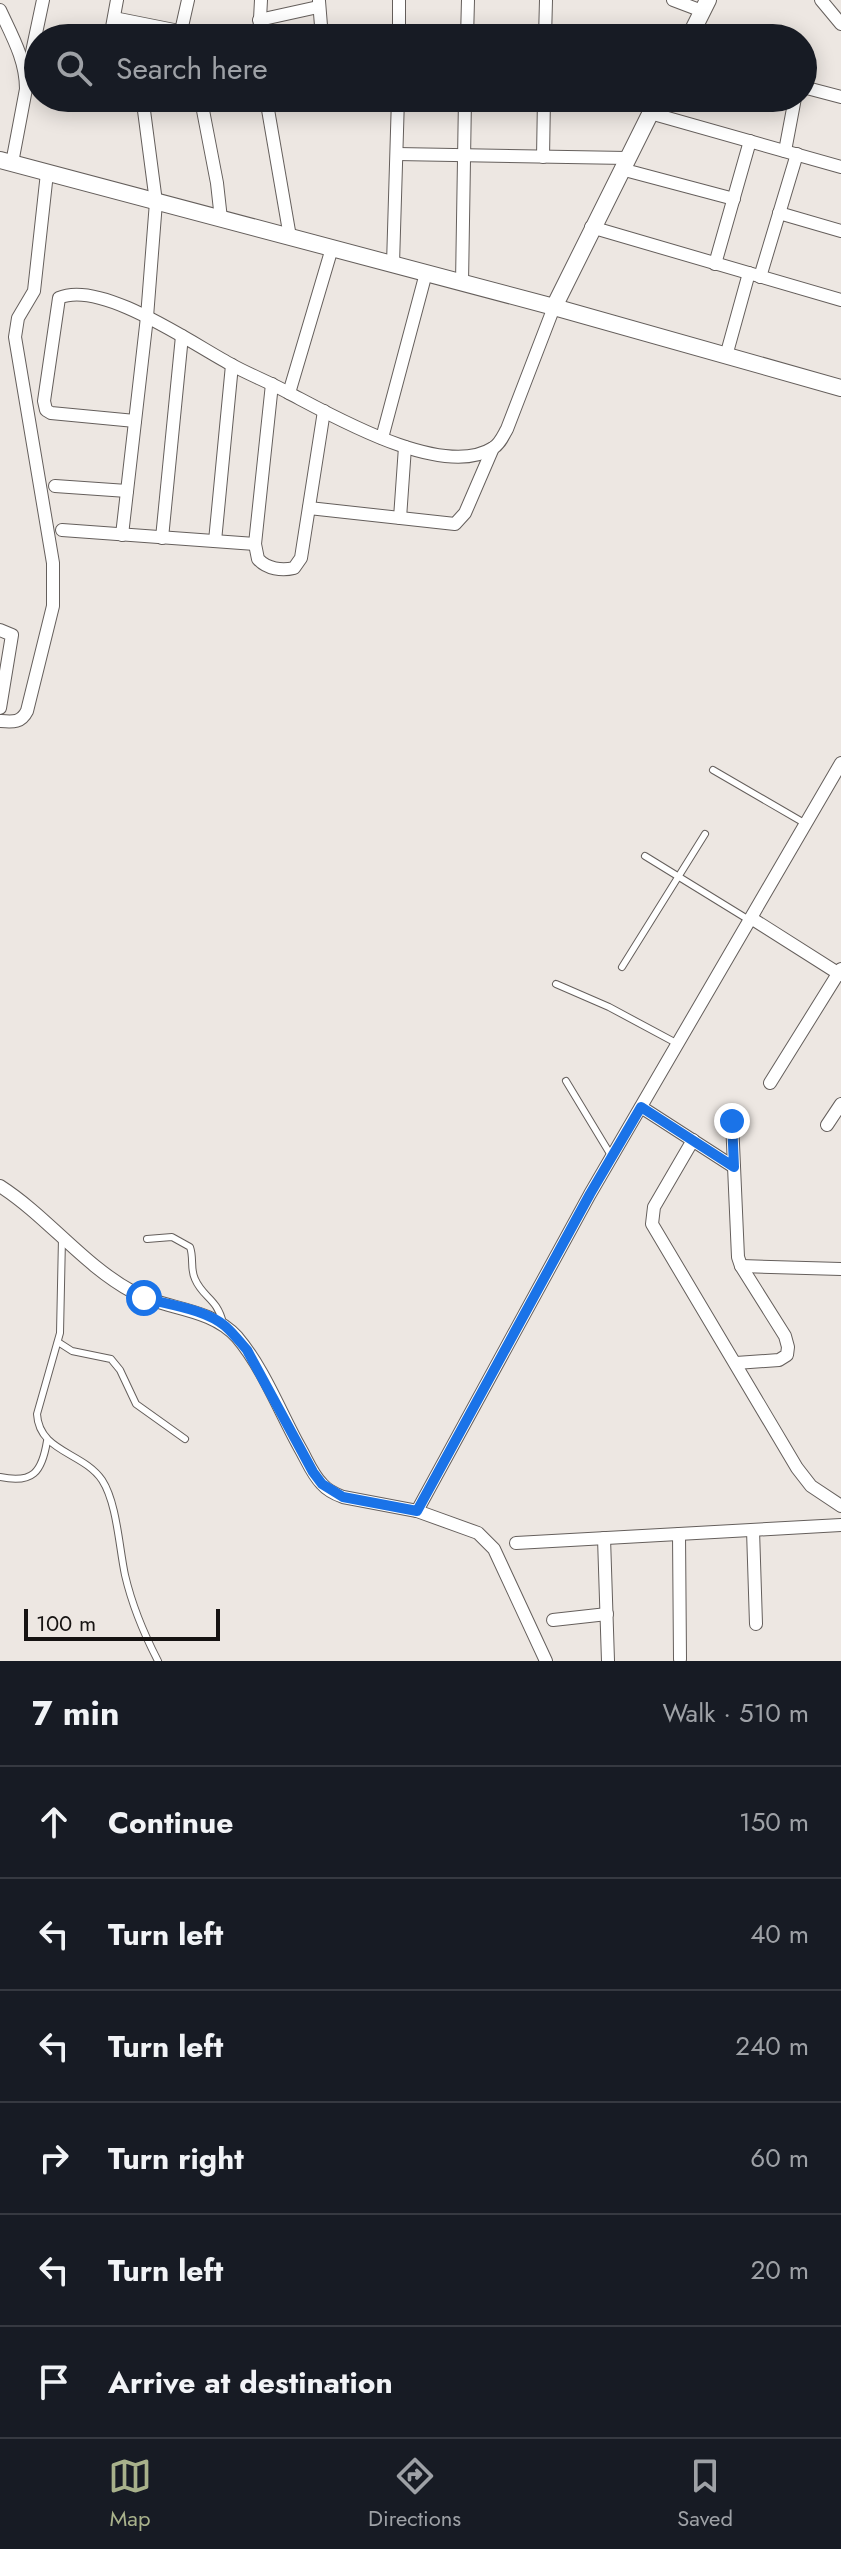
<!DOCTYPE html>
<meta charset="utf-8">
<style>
:root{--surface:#171b24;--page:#242831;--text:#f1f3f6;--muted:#9ea1a6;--line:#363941;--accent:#a8b18b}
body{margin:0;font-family:Jost,sans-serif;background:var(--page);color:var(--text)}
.scale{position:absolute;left:24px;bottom:20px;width:196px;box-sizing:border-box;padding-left:8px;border:4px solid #161312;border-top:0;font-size:22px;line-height:28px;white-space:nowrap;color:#161312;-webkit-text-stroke:6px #ede7e2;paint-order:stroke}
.stop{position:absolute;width:24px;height:24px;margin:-18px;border:6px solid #1a73e8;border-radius:50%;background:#fff}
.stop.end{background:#1a73e8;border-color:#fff;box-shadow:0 2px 8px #0008}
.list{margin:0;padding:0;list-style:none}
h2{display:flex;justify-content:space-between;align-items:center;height:104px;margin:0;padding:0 32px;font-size:34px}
h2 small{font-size:26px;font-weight:400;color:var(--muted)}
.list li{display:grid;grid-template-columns:52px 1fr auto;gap:24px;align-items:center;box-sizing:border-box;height:112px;padding:0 32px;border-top:2px solid var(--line)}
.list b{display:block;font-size:30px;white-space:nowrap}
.list em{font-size:26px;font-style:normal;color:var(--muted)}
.icon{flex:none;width:44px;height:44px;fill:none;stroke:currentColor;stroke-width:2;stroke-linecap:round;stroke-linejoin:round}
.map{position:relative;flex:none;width:841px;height:1661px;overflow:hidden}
.search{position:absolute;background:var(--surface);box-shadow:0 4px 20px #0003;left:24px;right:24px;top:24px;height:88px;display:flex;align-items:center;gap:20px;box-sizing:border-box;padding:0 28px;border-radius:44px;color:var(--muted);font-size:30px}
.sheet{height:776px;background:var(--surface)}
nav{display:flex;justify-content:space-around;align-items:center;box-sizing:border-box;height:112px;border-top:2px solid var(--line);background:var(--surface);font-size:22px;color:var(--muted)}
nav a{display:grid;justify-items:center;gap:4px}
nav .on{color:var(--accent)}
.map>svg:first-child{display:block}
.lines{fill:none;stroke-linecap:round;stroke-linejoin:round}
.lane-casing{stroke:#655f5c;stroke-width:8}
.street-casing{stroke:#655f5c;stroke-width:14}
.secondary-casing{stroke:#655f5c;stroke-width:18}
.lane{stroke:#fff;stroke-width:6}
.street{stroke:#fff;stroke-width:12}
.secondary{stroke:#fff;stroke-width:16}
.route{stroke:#1a73e8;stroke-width:10}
</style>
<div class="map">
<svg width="841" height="1661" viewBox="0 0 841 1661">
<rect width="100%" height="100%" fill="#ede7e2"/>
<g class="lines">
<defs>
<g id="lane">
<path d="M713,770L806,824"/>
<path d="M645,856L749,920"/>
<path d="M622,967L705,834"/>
<path d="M556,984L609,1007L678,1044"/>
<path d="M566,1081L612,1157"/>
<path d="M62,1238L60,1333L37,1414C39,1452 83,1452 102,1480C117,1503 119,1547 125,1575C132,1605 144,1634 158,1661"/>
<path d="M147,1239L172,1237L190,1247C194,1258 190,1269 195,1279C203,1298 217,1298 223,1323"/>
<path d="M58,1342L72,1351L111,1359L120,1370L136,1404L185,1439"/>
<path d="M0,1477C33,1484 42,1472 47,1441"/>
</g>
<g id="street">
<path d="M673,0L702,11"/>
<path d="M821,0L841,24"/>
<path d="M319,1L322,38"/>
<path d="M0,10C12,36 26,60 26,89L12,163"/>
<path d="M114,18L214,38"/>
<path d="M259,20L318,7"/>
<path d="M181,31L188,0"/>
<path d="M110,38L117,0"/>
<path d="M259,38L261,0"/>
<path d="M399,38V0"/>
<path d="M467,38L468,0"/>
<path d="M545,38L546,0"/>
<path d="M28,71L43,0"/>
<path d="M803,87L841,97"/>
<path d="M120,98L161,104L213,98"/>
<path d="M266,98L290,237"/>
<path d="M201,100L217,183L221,219"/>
<path d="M650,113L841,167"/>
<path d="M785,151L795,98"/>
<path d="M397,154L627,158"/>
<path d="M543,157L544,98"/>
<path d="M621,169L734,199"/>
<path d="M779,213L841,231"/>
<path d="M591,227L841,300"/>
<path d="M393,264L398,98"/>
<path d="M715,264L750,141"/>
<path d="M760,277L797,154"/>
<path d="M462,283L465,98"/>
<path d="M726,356L749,273"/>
<path d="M272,384L255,544L258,559C267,569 282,571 294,568L301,558L324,411"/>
<path d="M289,393L332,248"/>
<path d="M135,421L51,413L46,410L44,401L59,298C101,279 194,345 232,365C250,375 269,382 287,392C333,416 443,480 493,448C500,444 503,436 507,429L554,307"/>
<path d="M382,438L426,273"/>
<path d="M55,486L127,491"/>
<path d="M309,508L455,524L465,513L493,448"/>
<path d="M400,518L405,447"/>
<path d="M62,530L255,544"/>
<path d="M122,535L147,317L156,202L143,103"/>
<path d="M162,538L182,336"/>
<path d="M215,541L232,365"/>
<path d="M0,630L12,635L0,708"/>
<path d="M0,721C13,722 21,723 27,711L53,606V563L15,337L18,318L34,291L47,173"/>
<path d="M751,918L841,975"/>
<path d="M770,1083L841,969"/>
<path d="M641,1107L734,1167"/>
<path d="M732,1121L738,1257L741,1266L785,1336L788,1347L787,1355L779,1360L736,1363"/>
<path d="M827,1125L841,1104"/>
<path d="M693,1140L654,1207L652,1224L797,1468L811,1486L841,1506"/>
<path d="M0,1186C48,1217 83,1265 133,1292C166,1310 210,1307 237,1337C264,1369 280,1412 300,1448C307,1460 312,1474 322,1484C328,1491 335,1494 343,1497L417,1511L478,1533L494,1549L546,1661"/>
<path d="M741,1266L841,1269"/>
<path d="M417,1511L590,1194L841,763"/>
<path d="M753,1530L756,1624"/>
<path d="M679,1534L680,1659"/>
<path d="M604,1538L608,1661"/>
<path d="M516,1543L841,1525"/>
<path d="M553,1620L607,1614"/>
</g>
<g id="secondary">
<path d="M689,38L708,0"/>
<path d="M0,160L554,307L841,388"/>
<path d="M554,307L658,98"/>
</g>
</defs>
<!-- lane casing -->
<use href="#lane" class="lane-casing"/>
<!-- street casing -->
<use href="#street" class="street-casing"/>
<!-- secondary casing -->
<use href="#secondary" class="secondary-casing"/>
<!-- lane -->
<use href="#lane" class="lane"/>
<!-- street -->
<use href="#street" class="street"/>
<!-- secondary -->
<use href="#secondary" class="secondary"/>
</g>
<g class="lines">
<!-- route -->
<path class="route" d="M144,1298C169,1305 205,1309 225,1326C233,1333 240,1342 247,1350L313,1472L322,1484L343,1497L417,1511L590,1194L641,1107L734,1167L732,1121"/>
</g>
</svg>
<div class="scale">100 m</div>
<div class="stop" style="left:144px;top:1298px"></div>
<div class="stop end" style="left:732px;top:1121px"></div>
<div class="search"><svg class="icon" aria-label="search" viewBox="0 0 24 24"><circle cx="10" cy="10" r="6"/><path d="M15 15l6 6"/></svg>Search here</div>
</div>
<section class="sheet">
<h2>7 min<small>Walk · 510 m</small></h2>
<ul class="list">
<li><svg class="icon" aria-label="ahead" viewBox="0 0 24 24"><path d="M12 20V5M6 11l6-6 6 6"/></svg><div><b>Continue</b></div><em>150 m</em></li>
<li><svg class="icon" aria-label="left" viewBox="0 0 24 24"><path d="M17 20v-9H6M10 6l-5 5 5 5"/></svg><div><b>Turn left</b></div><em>40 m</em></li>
<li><svg class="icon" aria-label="left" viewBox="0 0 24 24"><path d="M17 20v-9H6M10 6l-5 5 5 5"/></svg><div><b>Turn left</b></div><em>240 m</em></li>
<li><svg class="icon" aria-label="right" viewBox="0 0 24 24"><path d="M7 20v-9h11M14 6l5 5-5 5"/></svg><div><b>Turn right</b></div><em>60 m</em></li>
<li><svg class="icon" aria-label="left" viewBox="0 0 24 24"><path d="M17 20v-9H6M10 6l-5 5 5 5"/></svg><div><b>Turn left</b></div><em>20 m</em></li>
<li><svg class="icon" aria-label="arrive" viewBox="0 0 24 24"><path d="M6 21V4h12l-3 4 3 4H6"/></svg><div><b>Arrive at destination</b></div></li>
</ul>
</section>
<nav>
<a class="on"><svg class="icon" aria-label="map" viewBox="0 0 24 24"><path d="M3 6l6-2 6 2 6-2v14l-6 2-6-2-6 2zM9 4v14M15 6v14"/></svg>Map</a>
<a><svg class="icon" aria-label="directions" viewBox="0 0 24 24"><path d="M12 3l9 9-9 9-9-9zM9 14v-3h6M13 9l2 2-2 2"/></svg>Directions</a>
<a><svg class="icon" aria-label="saved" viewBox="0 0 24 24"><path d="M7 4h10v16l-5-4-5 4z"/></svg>Saved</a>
</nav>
